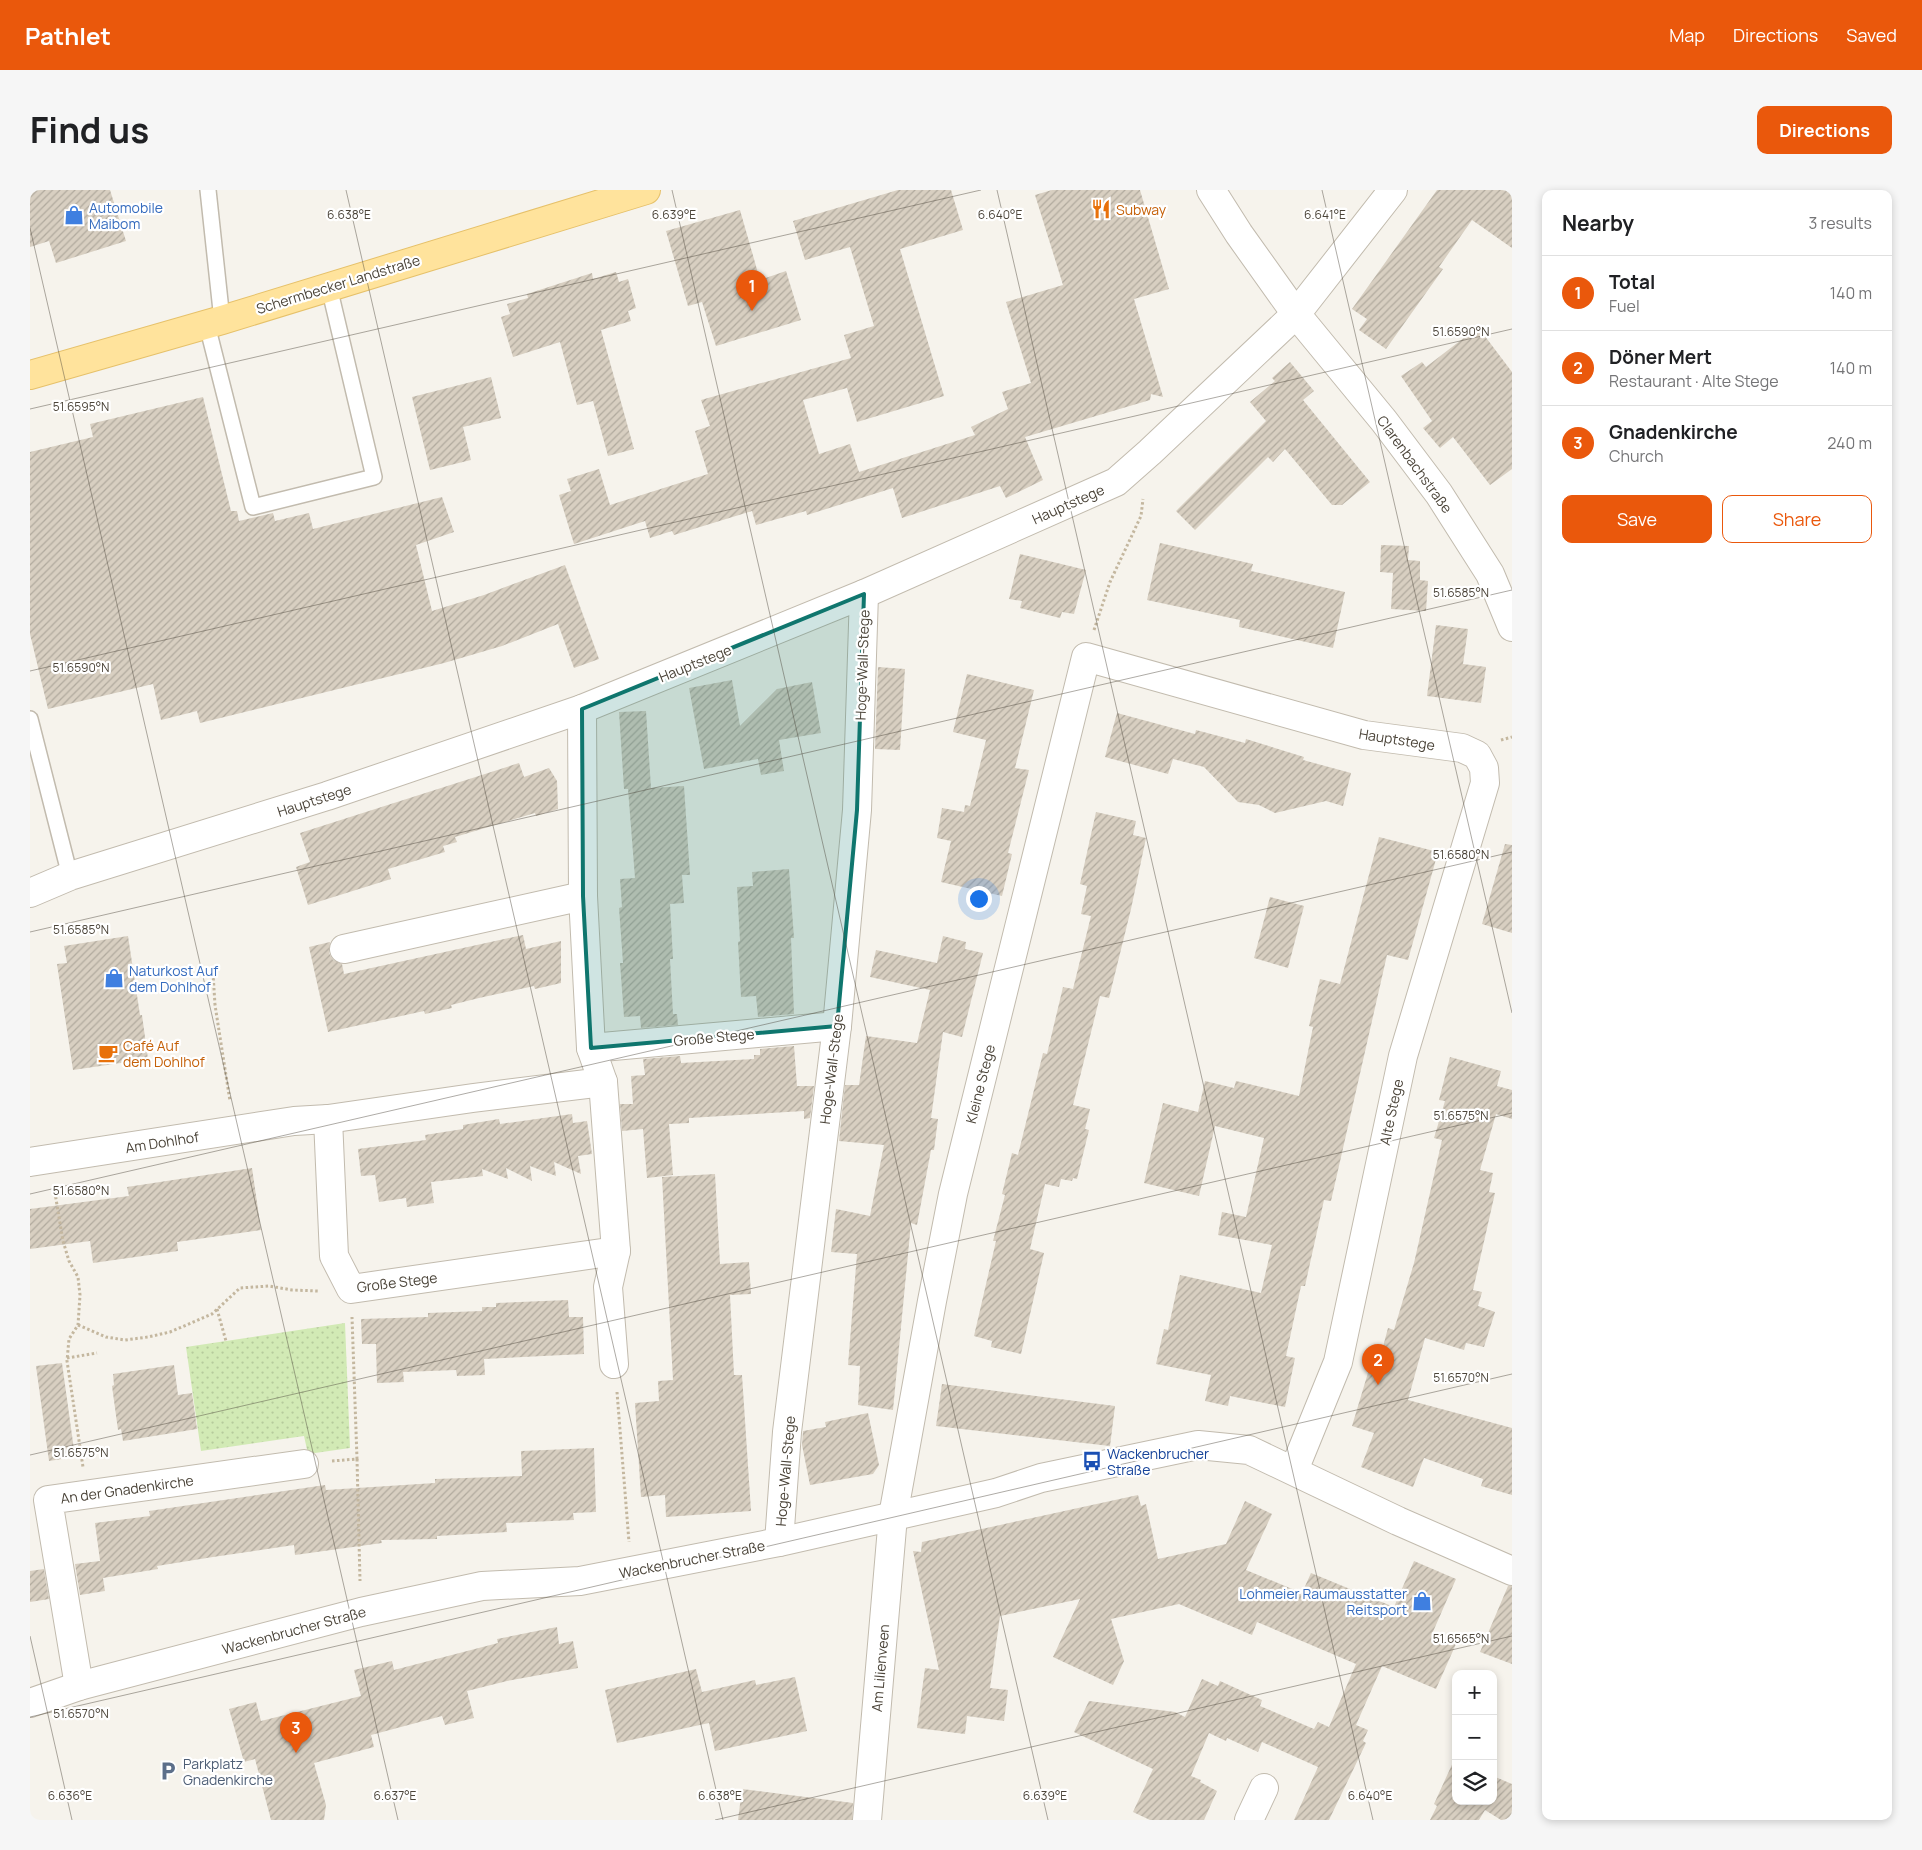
<!DOCTYPE html>
<meta charset="utf-8">
<style>
:root{--surface:#fff;--page:#f6f6f6;--text:#202124;--muted:#757577;--line:#e0e0e0;--accent:#ea580c}
body{margin:0;font-family:Manrope,sans-serif;background:var(--page);color:var(--text)}
.controls{position:absolute;right:15px;bottom:15px;display:grid;overflow:hidden;border-radius:10px;box-shadow:0 2px 8px #0003}
.controls button{width:45px;height:45px;display:grid;place-items:center;padding:0;border:0;border-bottom:1px solid var(--line);background:var(--surface);color:var(--text);font:25px sans-serif}
.you{position:absolute;left:948px;top:708px;width:18px;height:18px;margin:-12px;border:4px solid #fff;border-radius:50%;background:#1a73e8;box-shadow:0 0 0 8px #1a73e833}
.badge{display:grid;place-items:center;width:32px;height:32px;border-radius:50%;background:var(--accent);color:#fff;font-size:16px;font-weight:700}
.pin{position:absolute;translate:-50% -41px;filter:drop-shadow(0 1px 2px #0008)}
.pin::after{content:'';position:absolute;top:26px;width:18px;height:15px;background:inherit;clip-path:polygon(0 0,100% 0,50% 100%)}
.list{margin:0;padding:0;list-style:none}
h2{display:flex;justify-content:space-between;align-items:center;height:65px;margin:0;padding:0 20px;font-size:21px}
h2 small{font-size:16px;font-weight:400;color:var(--muted)}
.list li{display:grid;grid-template-columns:32px 1fr auto;gap:15px;align-items:center;box-sizing:border-box;height:75px;padding:0 20px;border-top:1px solid var(--line)}
.list b{display:block;font-size:19px;white-space:nowrap}
.list p{margin:0;font-size:16px;white-space:nowrap;color:var(--muted)}
.list em{font-size:16px;font-style:normal;color:var(--muted)}
.actions{display:flex;gap:10px;padding:15px 20px}
.actions a{flex:1;padding:11px 0;border:1px solid var(--accent);border-radius:10px;text-align:center;font-size:18px;color:var(--accent)}
.actions .main{background:var(--accent);color:#fff}
.icon{flex:none;width:28px;height:28px;fill:none;stroke:currentColor;stroke-width:2;stroke-linecap:round;stroke-linejoin:round}
.map{position:relative;flex:none;width:1482px;height:1630px;overflow:hidden;border-radius:10px}
header{display:flex;align-items:center;gap:30px;box-sizing:border-box;height:70px;padding:0 25px;background:var(--accent);color:#fff}
header strong{font-size:24px}
nav{display:flex;gap:28px;margin-inline-start:auto;font-size:18px}
.intro{display:flex;align-items:center;justify-content:space-between;box-sizing:border-box;height:120px;padding:0 30px}
h1{margin:0;font-size:35px}
.button{padding:12px 22px;border-radius:10px;background:var(--accent);color:#fff;font-size:18px;font-weight:700}
main{display:flex;gap:30px;padding:0 30px}
aside{flex:1;background:var(--surface);border-radius:10px;box-shadow:0 2px 8px #0003}
.map>svg:first-child{display:block}
.grass{fill:url(#grass-dots)}
.building{fill:url(#building-hatch)}
.lines{fill:none;stroke-linecap:round;stroke-linejoin:round}
.service-casing{stroke:#c2bbae;stroke-width:18}
.minor-casing{stroke:#c2bbae;stroke-width:30}
.primary-casing{stroke:#e6c16a;stroke-width:30}
.path{stroke:#c4b79f;stroke-width:3;stroke-dasharray:2.5 2.5;stroke-linecap:butt}
.service{stroke:#fff;stroke-width:15}
.minor{stroke:#fff;stroke-width:28}
.primary{stroke:#ffe39c;stroke-width:28}
.marked{fill:#0f766e;fill-opacity:0.2;stroke:#0f766e;stroke-width:4;stroke-linejoin:round}
.ticks{fill:none;stroke:#4b4439;stroke-width:1;stroke-opacity:0.45}
.labels{text-anchor:middle;dominant-baseline:central;stroke-width:4.5;stroke-linejoin:round;paint-order:stroke}
.shop-label{font-size:14px;fill:#366cbe;stroke:#fff;text-anchor:start}
.food-label{font-size:14px;fill:#c56008;stroke:#fff;text-anchor:start}
.street-label{font-size:14px;fill:#4b4439;stroke:#fff}
.transit-label{font-size:14px;fill:#164399;stroke:#fff;text-anchor:start}
.service-label{font-size:14px;fill:#4e5e75;stroke:#fff;text-anchor:start}
.ticks-label{font-size:12px;text-anchor:middle;fill:#4b4439;stroke:#fff;stroke-width:4.5;stroke-linejoin:round;paint-order:stroke}
</style>
<header>
<strong>Pathlet</strong>
<nav><a>Map</a><a>Directions</a><a>Saved</a></nav>
</header>
<div class="intro"><h1>Find us</h1><a class="button">Directions</a></div>
<main>
<div class="map">
<svg width="1482" height="1630" viewBox="0 0 1482 1630">
<defs>
<pattern id="grass-dots" width="8" height="8" patternUnits="userSpaceOnUse" patternTransform="scale(1.25)"><rect width="8" height="8" fill="#d2eab5"/><path d="M2 2h.1M6 6h.1" fill="none" stroke="#b6ca9c" stroke-width="1.8" stroke-linecap="round"/></pattern>
<pattern id="building-hatch" width="6" height="6" patternUnits="userSpaceOnUse" patternTransform="scale(1.25)"><rect width="6" height="6" fill="#d8cfc1"/><path d="M-1 1l2-2M0 6l6-6M5 7l2-2" fill="none" stroke="#b1aa9e"/></pattern>
</defs>
<rect width="100%" height="100%" fill="#f6f3ec"/>
<!-- grass -->
<path class="grass" d="M315,1133L320,1258L278,1264L274,1246L171,1261L156,1157Z"/>
<!-- building -->
<g class="building">
<path d="M0,0H80L96,51L26,73L19,51L0,57Z"/>
<path d="M868,0H921L933,40L870,59L914,206L827,232L817,198L773,210L789,264L820,254L829,282L945,245L941,237L978,219L972,202L1001,193L976,112L1033,95L1005,5L1022,0H1110L1139,99L1104,109L1133,207L1121,204L1120,210L995,247L1013,290L976,308L970,296L872,328L863,298L777,325L776,321L726,335L722,321L644,345L642,341L620,348L615,331L544,354L529,305L541,301L537,289L569,279L580,315L678,284L665,241L680,236L671,210L821,168L814,145L844,136L820,57L775,70L763,31Z"/>
<path d="M1407,0H1482V58L1442,30L1409,77L1413,79L1356,159L1329,140L1337,129L1322,119Z"/>
<path d="M710,20L730,90L756,81L771,130L686,156L672,112L658,116L636,41Z"/>
<path d="M586,82L589,92L598,89L606,118L598,121L601,131L571,140L604,259L578,266L563,211L547,215L530,152L483,167L471,127L480,124L477,114L498,108L497,104L562,83L563,89Z"/>
<path d="M1448,137L1482,182V279L1460,295L1423,247L1410,258L1393,238L1402,231L1371,186L1392,172L1396,177Z"/>
<path d="M1260,172L1284,201L1273,210L1340,292L1312,315H1302L1255,259L1243,272L1238,267L1165,340L1146,321L1236,231L1220,212L1245,191L1242,188Z"/>
<path d="M461,187L471,228L433,237L441,270L400,280L382,207Z"/>
<path d="M173,207L201,321H207L209,331L243,323L245,331L279,323L283,339L412,307L424,342L386,355L402,421L454,405L535,375L569,469L544,478L528,434L472,456L414,473L170,533L167,521L131,530L123,494L18,519L0,444V262L63,247L60,234Z"/>
<path d="M1130,353L1223,374L1221,381L1315,402L1303,458L1209,437L1210,430L1117,410Z"/>
<path d="M1351,355L1379,356L1378,370L1390,371V390L1398,391L1396,421L1361,419L1363,383L1350,382Z"/>
<path d="M990,364L1056,380L1044,424L1032,422L1030,428L990,418L992,411L979,409Z"/>
<path d="M1406,435L1438,439L1433,474L1456,477L1451,513L1397,506Z"/>
<path d="M848,477L875,479L870,560L845,559Z"/>
<path d="M937,484L1004,500L985,578L999,580L978,663L982,664L972,706L911,692L921,651L907,648L912,618L934,622L935,615L940,616L956,550L923,542Z"/>
<path d="M702,490L710,536L747,499L782,492L791,543L749,550L754,581L731,585L728,569L674,579L659,498Z"/>
<path d="M616,521L621,598L654,596L660,685H652L654,713L640,714L643,769H640L643,824H647L648,835L611,838L610,826L594,827L590,773H593L589,718L592,717L590,689L605,688L598,599H594L589,522Z"/>
<path d="M1087,523L1165,544L1166,540L1215,553L1216,549L1274,567L1273,570L1321,583L1313,616L1296,611L1245,623L1229,615L1208,612L1174,577L1143,569L1138,584L1075,567Z"/>
<path d="M489,573L494,587L519,578L527,591L528,619L506,626L505,623L425,647L427,652L413,656L415,662L358,679L361,689L278,715L266,677L280,672L270,643Z"/>
<path d="M1066,622L1106,631L1103,645L1116,648L1101,719L1079,808L1070,806L1043,915L1060,919L1055,939L1059,940L1047,989L1043,988L1042,991L1031,989L1029,997L1015,994L1000,1059L1014,1063L991,1164L961,1157L962,1151L944,1146L966,1051H963L975,1005L972,1004L982,963L988,965L1013,863L1017,864L1033,797L1043,799L1061,726L1051,724L1057,696L1050,694Z"/>
<path d="M1349,647L1408,662L1378,770L1357,765L1301,1011L1294,1010L1275,1096H1271L1256,1166L1265,1168L1255,1217L1200,1206L1198,1216L1175,1211L1181,1185L1126,1174L1134,1139L1138,1140L1150,1085L1231,1103L1242,1055L1188,1045L1192,1022L1216,1027L1234,948L1185,936L1169,1006L1114,993L1133,913L1168,922L1175,891L1204,898L1206,891L1269,906L1283,837L1279,836L1290,789L1310,794Z"/>
<path d="M1475,654L1482,655V743L1452,734Z"/>
<path d="M759,679L764,748H761L764,824L728,827L726,806L711,807L708,752L710,751L707,697L723,696L722,682Z"/>
<path d="M1240,707L1274,716L1258,778L1224,768Z"/>
<path d="M493,745L496,759L531,751V793L505,799L504,796L449,808L421,815L422,818L395,824L394,821L298,842L279,757L300,752L299,763L303,770L312,774L314,784Z"/>
<path d="M98,746L110,825H112L118,869L43,880L27,774L37,773L34,756Z"/>
<path d="M913,746L936,752L935,759L953,763L932,847L913,842L901,928L908,929L904,960H901L887,1035L881,1033L863,1220L828,1215L830,1176L818,1175L827,1064L801,1062L806,1019L840,1026L854,955L809,951L815,895H829L836,846L887,853L900,800L840,787L846,760L907,773Z"/>
<path d="M764,856L767,896H784L780,928L774,929V921L659,928V933L639,934L643,985L617,988L613,939L592,941L590,914H603L601,886L615,885L613,869L650,866L651,873L724,869V865H730V859Z"/>
<path d="M1420,867L1471,881L1467,896L1482,900V929L1466,924L1450,980L1463,983L1459,1002L1465,1003L1443,1100L1452,1102L1448,1116L1465,1122L1454,1157L1436,1153L1434,1160L1395,1148L1378,1210L1482,1238V1305L1451,1296L1453,1289L1394,1268L1383,1297L1331,1277L1344,1243L1322,1236L1343,1166L1350,1168L1358,1138L1364,1140L1384,1073L1412,950L1404,948L1415,911L1409,910Z"/>
<path d="M542,924L543,933L557,931L562,964L548,966L551,984L524,972L526,986L500,976L502,991L476,978L478,989L452,979L453,986L401,992L404,1013L377,1017L376,1008L349,1012L345,985L331,986L328,959L396,950L395,945L433,939V935L469,929L470,934Z"/>
<path d="M222,978L231,1040L147,1052L148,1061L63,1073L60,1051L0,1059V1019L99,1006L97,997Z"/>
<path d="M685,984L690,1074L719,1072L721,1104L700,1105L704,1185H712L721,1321L636,1327L635,1305L611,1307L605,1213L629,1211L628,1191L643,1190L632,987Z"/>
<path d="M538,1110L539,1127H553L554,1164L454,1169L455,1185L427,1186L426,1180L373,1182L374,1192L347,1193L346,1154H332L331,1129L398,1127V1123L452,1121V1117H466V1113Z"/>
<path d="M32,1173L45,1267L19,1271L6,1176Z"/>
<path d="M144,1175L148,1205L162,1203L167,1239L93,1251L91,1239L88,1240L82,1196L84,1195L83,1184Z"/>
<path d="M912,1194L1085,1216L1080,1256L906,1236Z"/>
<path d="M838,1223L849,1275L843,1284L780,1295L772,1255L773,1241L796,1237L795,1232Z"/>
<path d="M564,1258L566,1322L543,1323L544,1330L476,1333L477,1342L407,1346V1349L351,1350L352,1353L265,1365L264,1355L183,1367L127,1376L128,1379L73,1388L75,1401L50,1405L45,1374L70,1371L71,1378L65,1333L120,1326L119,1321L295,1295L296,1300L405,1293V1289L492,1286L491,1261Z"/>
<path d="M1108,1305L1111,1316L1116,1314L1128,1369L1196,1354L1215,1311L1242,1324L1216,1380L1272,1403L1281,1383L1364,1417L1384,1371L1426,1389L1402,1444L1426,1454L1406,1499L1352,1476L1326,1535L1338,1540L1333,1551L1336,1553L1299,1630H1264L1288,1577L1232,1552L1228,1562L1197,1548L1196,1551L1179,1543L1161,1586L1171,1590L1170,1592L1187,1601L1174,1630H1120L1103,1622L1123,1579L1044,1542L1059,1511L1145,1522L1155,1527L1172,1489L1188,1496L1190,1491L1232,1510L1230,1516L1284,1539L1288,1532L1299,1537L1326,1474L1227,1432L1222,1445L1149,1414L1081,1429L1094,1471L1083,1495L1023,1467L1050,1409L970,1426L960,1498L978,1500L974,1531L937,1526L935,1544L887,1538L895,1478L909,1480L883,1361L891,1362L892,1352Z"/>
<path d="M14,1379L19,1409L0,1412V1381Z"/>
<path d="M1478,1396H1482V1474L1450,1462Z"/>
<path d="M527,1437L529,1454L543,1451L548,1478L477,1491L437,1501L444,1528L415,1535L412,1526L341,1545L344,1557L284,1573L296,1615L294,1630H241L225,1569L214,1572L199,1519L226,1512L231,1531L331,1506L324,1480L362,1471L364,1480L468,1453L467,1449Z"/>
<path d="M666,1479L672,1502L725,1490L726,1495L765,1487L777,1541L685,1561L679,1533L587,1553L575,1500Z"/>
<path d="M1425,1568L1426,1611H1463V1586L1482,1594V1630H1471L1455,1620L1449,1630H1400L1407,1616L1404,1614Z"/>
<path d="M712,1599L823,1613L822,1630H708Z"/>
</g>
<g class="lines">
<defs>
<g id="service">
<path d="M178,0L192,130"/>
<path d="M177,135L223,317L344,287L299,97"/>
<path d="M0,529L40,686"/>
</g>
<g id="minor">
<path d="M1181,0L1209,44L1266,124L1354,231L1409,304L1460,384L1482,437"/>
<path d="M552,519L553,706L561,858L573,892L586,1061L578,1097L584,1174"/>
<path d="M0,703L40,686L297,606L552,519L834,404L1086,292L1120,262L1266,124L1363,0"/>
<path d="M314,759L553,706"/>
<path d="M561,858L807,836"/>
<path d="M298,929L304,1066L321,1099L586,1061"/>
<path d="M0,972L264,931L298,929L443,908L573,892"/>
<path d="M749,1352L757,1242L807,836L827,620L834,404"/>
<path d="M49,1496L18,1310L274,1274"/>
<path d="M0,1513L49,1496L331,1422L452,1396L550,1391L749,1352L966,1303L1011,1288L1168,1255L1219,1260L1368,1331L1482,1381"/>
<path d="M837,1630L863,1326L902,1111L923,1004L1056,467L1334,545L1432,558L1447,565L1454,578L1455,593L1373,866L1308,1172L1264,1280"/>
<path d="M1219,1630L1234,1598"/>
</g>
<path id="primary" d="M0,185L192,130L616,0"/>
</defs>
<!-- service casing -->
<use href="#service" class="service-casing"/>
<!-- minor casing -->
<use href="#minor" class="minor-casing"/>
<!-- primary casing -->
<use href="#primary" class="primary-casing"/>
<!-- path -->
<g class="path">
<path d="M1064,440L1080,392L1111,326L1113,309"/>
<path d="M1471,550L1482,547"/>
<path d="M183,783L185,815L200,911"/>
<path d="M24,997L33,1051L39,1071L48,1087L50,1105L48,1135L39,1149L37,1171L53,1277"/>
<path d="M187,1119L196,1151"/>
<path d="M48,1135L76,1147L95,1150L118,1147L140,1142L182,1124L210,1098L239,1096L262,1100L288,1101"/>
<path d="M37,1168L67,1163"/>
<path d="M587,1202L599,1352"/>
<path d="M327,1269L330,1391"/>
<path d="M302,1271L327,1269L322,1127"/>
</g>
<!-- service -->
<use href="#service" class="service"/>
<!-- minor -->
<use href="#minor" class="minor"/>
<!-- primary -->
<use href="#primary" class="primary"/>
</g>
<!-- marked area -->
<path class="marked" d="M834,404L827,620L807,836L561,858L553,706L552,519Z"/>
<!-- ticks -->
<path class="ticks" d="M316,0L693,1630M642,0L1018,1630M967,0L1343,1630M1292,0L1482,823M0,38L368,1630M0,219L951,0M0,481L1482,139M0,742L1482,400M0,1004L1482,662M0,1265L1482,923M0,1446L42,1630M0,1527L1482,1184M685,1630L1482,1446"/>
<!-- icons -->
<defs>
<symbol id="restaurant-bare" viewBox="-9 -9 18 18"><path d="M-5-6h1v4h1v-4h1v4h1v-4h1v5L-1.5 .5V6h-2V.5L-5-1ZM5-6V6H3V1.5H1.5Q1.5-4 5-6Z" fill="#e8710a" stroke="#fff" stroke-width="2.5" paint-order="stroke"/></symbol>
<symbol id="shop-bare" viewBox="-9 -9 18 18"><path d="M-5-2.5h2.3a2.7 3.5 0 0 1 5.4 0H5L5.5 6h-11ZM-1.5-2.5h3a1.5 2.3 0 0 0-3 0Z" fill="#3f7fe0" stroke="#fff" stroke-width="2.5" paint-order="stroke"/></symbol>
<symbol id="cafe-bare" viewBox="-9 -9 18 18"><path d="M-5.5-4.5H6V0H3Q3 3.5 0 3.5H-2.5Q-5.5 3.5-5.5 0ZM3-3.2v2h1.7v-2ZM-6 4.5H4V6H-6Z" fill="#e8710a" stroke="#fff" stroke-width="2.5" paint-order="stroke"/></symbol>
<symbol id="bus-bare" viewBox="-9 -9 18 18"><path d="M-5-6H5V4H4V6H2V4H-2V6H-4V4H-5ZM-3.5-4V0h7V-4ZM-3.5 1.2v1.5H-2V1.2ZM2 1.2v1.5H3.5V1.2Z" fill="#1a4fb4" stroke="#fff" stroke-width="2.5" paint-order="stroke"/></symbol>
<symbol id="parking-bare" viewBox="-9 -9 18 18"><path d="M-3.5-5.5H1a3.5 3.5 0 0 1 0 7H-1V5.5H-3.5ZM-1-3.4V-.6H.8a1.4 1.4 0 0 0 0-2.8Z" fill="#5c6f8a" stroke="#fff" stroke-width="2.5" paint-order="stroke"/></symbol>
</defs>
<g fill-rule="evenodd">
<use href="#restaurant-bare" x="1057" y="5" width="28" height="28"/>
<use href="#shop-bare" x="30" y="11" width="28" height="28"/>
<use href="#shop-bare" x="70" y="774" width="28" height="28"/>
<use href="#cafe-bare" x="64" y="849" width="28" height="28"/>
<use href="#bus-bare" x="1048" y="1257" width="28" height="28"/>
<use href="#shop-bare" x="1378" y="1397" width="28" height="28"/>
<use href="#parking-bare" x="124" y="1567" width="28" height="28"/>
</g>
<g class="labels">
<!-- shop labels -->
<g class="shop-label">
<text x="59" y="17">Automobile<tspan x="59" dy="16">Maibom</tspan></text>
<text x="99" y="780">Naturkost Auf<tspan x="99" dy="16">dem Dohlhof</tspan></text>
<text x="1377" y="1403" text-anchor="end">Lohmeier Raumausstatter<tspan x="1377" dy="16">Reitsport</tspan></text>
</g>
<!-- food labels -->
<g class="food-label">
<text x="1086" y="19">Subway</text>
<text x="93" y="855">Café Auf<tspan x="93" dy="16">dem Dohlhof</tspan></text>
</g>
<!-- street labels -->
<g class="street-label">
<text transform="translate(308 94) rotate(-17)">Schermbecker Landstraße</text>
<text transform="translate(1385 274) rotate(54)">Clarenbachstraße</text>
<text transform="translate(1038 314) rotate(-24)">Hauptstege</text>
<text transform="translate(665 473) rotate(-22)">Hauptstege</text>
<text transform="translate(832 475) rotate(-88)">Hoge-Wall-Stege</text>
<text transform="translate(1367 549) rotate(9)">Hauptstege</text>
<text transform="translate(284 610) rotate(-18)">Hauptstege</text>
<text transform="translate(684 847) rotate(-5)">Große Stege</text>
<text transform="translate(801 879) rotate(-83)">Hoge-Wall-Stege</text>
<text transform="translate(950 894) rotate(-76)">Kleine Stege</text>
<text transform="translate(1361 922) rotate(-78)">Alte Stege</text>
<text transform="translate(132 952) rotate(-9)">Am Dohlhof</text>
<text transform="translate(367 1092) rotate(-7)">Große Stege</text>
<text transform="translate(755 1281) rotate(-85)">Hoge-Wall-Stege</text>
<text transform="translate(97 1299) rotate(-8)">An der Gnadenkirche</text>
<text transform="translate(662 1369) rotate(-11)">Wackenbrucher Straße</text>
<text transform="translate(264 1440) rotate(-15)">Wackenbrucher Straße</text>
<text transform="translate(850 1478) rotate(-85)">Am Lilienveen</text>
</g>
<!-- transit labels -->
<g class="transit-label">
<text x="1077" y="1263">Wackenbrucher<tspan x="1077" dy="16">Straße</tspan></text>
</g>
<!-- service labels -->
<g class="service-label">
<text x="153" y="1573">Parkplatz<tspan x="153" dy="16">Gnadenkirche</tspan></text>
</g>
</g>
<g class="ticks-label">
<text x="319" y="29">6.638°E</text>
<text x="644" y="29">6.639°E</text>
<text x="970" y="29">6.640°E</text>
<text x="1295" y="29">6.641°E</text>
<text x="1431" y="146">51.6590°N</text>
<text x="51" y="221">51.6595°N</text>
<text x="1431" y="407">51.6585°N</text>
<text x="51" y="482">51.6590°N</text>
<text x="1431" y="669">51.6580°N</text>
<text x="51" y="744">51.6585°N</text>
<text x="1431" y="930">51.6575°N</text>
<text x="51" y="1005">51.6580°N</text>
<text x="1431" y="1192">51.6570°N</text>
<text x="51" y="1267">51.6575°N</text>
<text x="1431" y="1453">51.6565°N</text>
<text x="51" y="1528">51.6570°N</text>
<text x="40" y="1610">6.636°E</text>
<text x="365" y="1610">6.637°E</text>
<text x="690" y="1610">6.638°E</text>
<text x="1015" y="1610">6.639°E</text>
<text x="1340" y="1610">6.640°E</text>
</g>
</svg>
<div class="controls">
<button>+</button>
<button>−</button>
<button><svg class="icon" aria-label="layers" viewBox="0 0 24 24"><path d="M12 4l9 5-9 5-9-5zM3 14l9 5 9-5"/></svg></button>
</div>
<div class="you"></div>
<div class="pin badge" style="left:722px;top:121px">1</div>
<div class="pin badge" style="left:1348px;top:1195px">2</div>
<div class="pin badge" style="left:266px;top:1563px">3</div>
</div>
<aside>
<h2>Nearby<small>3 results</small></h2>
<ul class="list">
<li><span class="badge">1</span><div><b>Total</b><p>Fuel</p></div><em>140 m</em></li>
<li><span class="badge">2</span><div><b>Döner Mert</b><p>Restaurant · Alte Stege</p></div><em>140 m</em></li>
<li><span class="badge">3</span><div><b>Gnadenkirche</b><p>Church</p></div><em>240 m</em></li>
</ul>
<div class="actions"><a class="main">Save</a><a>Share</a></div>
</aside>
</main>
